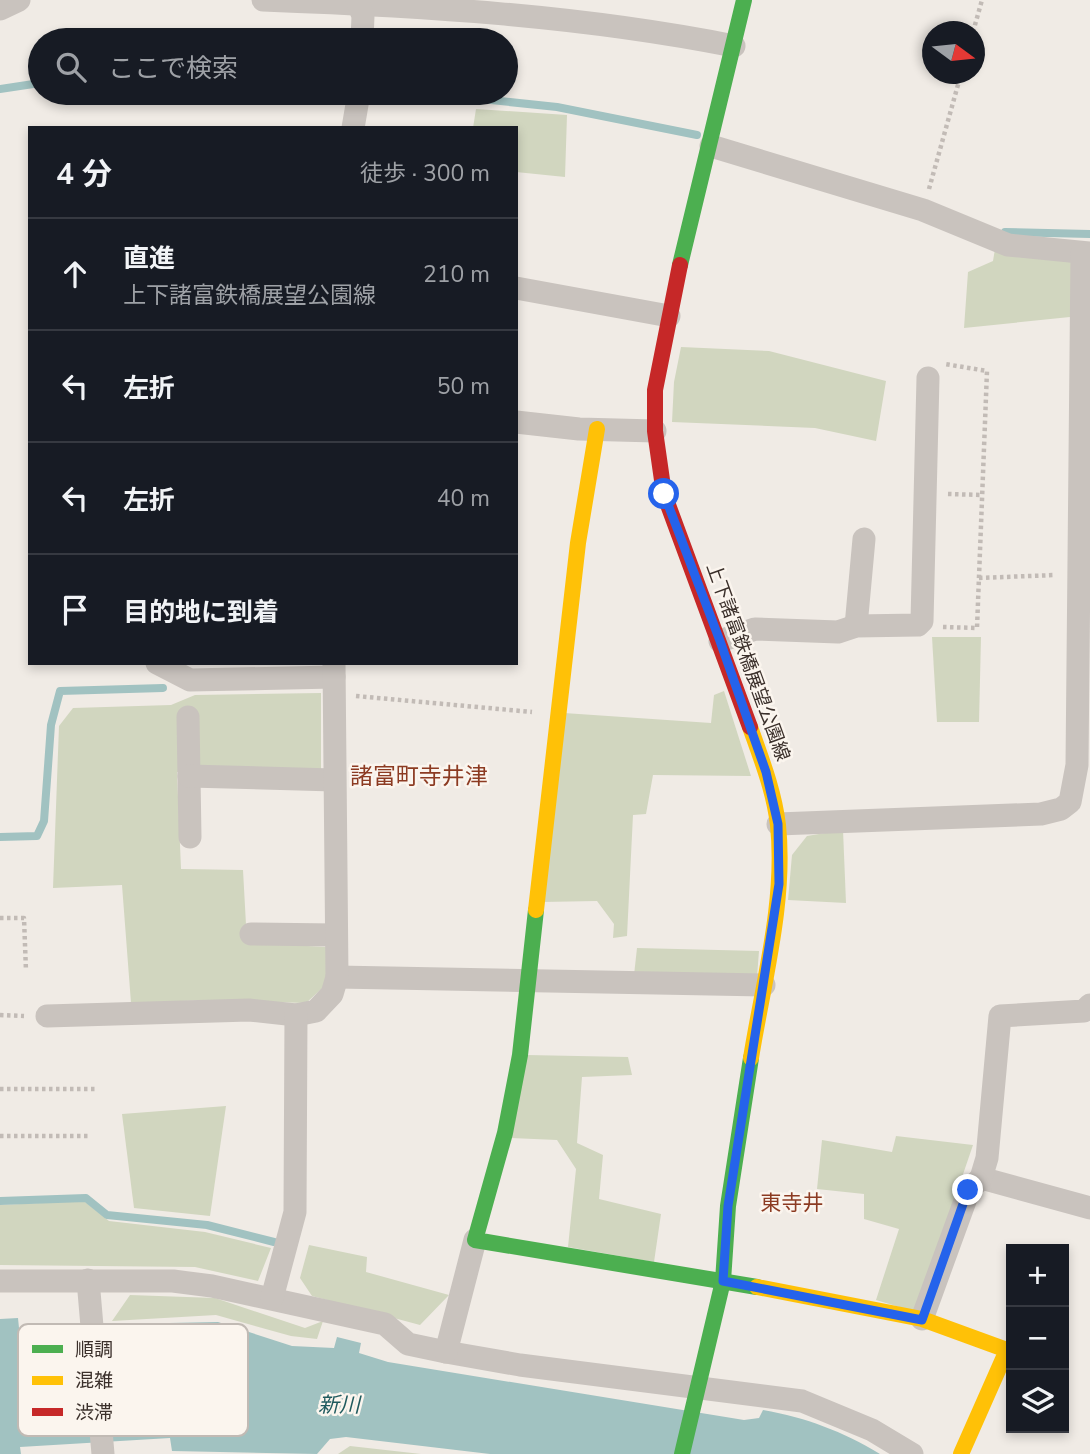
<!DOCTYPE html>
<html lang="ja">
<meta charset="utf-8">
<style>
:root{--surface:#171b24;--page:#20242c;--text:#f1f3f6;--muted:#9ea1a6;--line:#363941}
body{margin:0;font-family:"Nunito Sans","Noto Sans JP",sans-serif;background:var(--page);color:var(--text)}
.controls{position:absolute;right:21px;bottom:21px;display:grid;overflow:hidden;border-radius:0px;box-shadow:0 4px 10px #0003}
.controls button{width:63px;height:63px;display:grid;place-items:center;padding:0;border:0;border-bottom:2px solid var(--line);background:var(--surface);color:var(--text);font:35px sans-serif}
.compass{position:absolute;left:922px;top:21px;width:63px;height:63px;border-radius:50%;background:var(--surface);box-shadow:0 4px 10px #0003;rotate:105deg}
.stop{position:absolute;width:21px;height:21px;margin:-16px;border:5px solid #2563eb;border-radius:50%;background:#fff}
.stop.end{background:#2563eb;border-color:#fff;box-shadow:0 2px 7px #0008}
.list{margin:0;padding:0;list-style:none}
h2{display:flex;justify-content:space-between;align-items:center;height:91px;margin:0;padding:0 28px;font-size:30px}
h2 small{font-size:23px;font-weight:400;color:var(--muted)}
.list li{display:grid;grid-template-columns:46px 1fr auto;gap:21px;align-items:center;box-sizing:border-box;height:112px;padding:0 28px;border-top:2px solid var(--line)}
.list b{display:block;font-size:26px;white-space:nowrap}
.list p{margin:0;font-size:23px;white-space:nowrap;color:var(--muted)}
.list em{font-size:23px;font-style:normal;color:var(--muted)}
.icon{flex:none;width:38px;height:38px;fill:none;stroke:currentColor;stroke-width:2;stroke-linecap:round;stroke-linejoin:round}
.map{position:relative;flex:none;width:1090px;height:1454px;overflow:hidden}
.search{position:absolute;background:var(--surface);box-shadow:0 4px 10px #0003;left:28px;top:28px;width:490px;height:77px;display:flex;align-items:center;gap:18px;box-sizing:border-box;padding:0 24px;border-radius:38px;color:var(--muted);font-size:26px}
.panel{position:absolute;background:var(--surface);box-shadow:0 4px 10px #0003;left:28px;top:126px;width:490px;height:539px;border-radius:0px}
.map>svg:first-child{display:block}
.green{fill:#d1d6bf}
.water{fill:#a1c2c1}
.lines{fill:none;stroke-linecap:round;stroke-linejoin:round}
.stream{stroke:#a1c2c1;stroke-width:8}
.path{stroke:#c2bbb6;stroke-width:4.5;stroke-dasharray:3.5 3.5;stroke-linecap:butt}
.street{stroke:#c9c3be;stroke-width:23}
.fast{stroke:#4caf50;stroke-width:16}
.slow{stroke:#ffc107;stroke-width:16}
.jam{stroke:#c62828;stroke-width:16}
.route{stroke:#2563eb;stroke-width:9}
.labels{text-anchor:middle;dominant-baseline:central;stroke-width:5;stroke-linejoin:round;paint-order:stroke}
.street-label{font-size:19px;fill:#3b302b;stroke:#fbf5ee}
.neighbourhood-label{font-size:21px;fill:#8c3b22;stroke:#fbf5ee}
.water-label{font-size:21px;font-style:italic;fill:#1f5a5e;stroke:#fbf5ee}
.quarter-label{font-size:23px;fill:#8c3b22;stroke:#fbf5ee}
.key{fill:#fbf5ee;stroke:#c1bab4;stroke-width:2}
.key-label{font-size:19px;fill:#3b302b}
</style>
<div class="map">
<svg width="1090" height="1454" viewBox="0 0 1090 1454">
<rect width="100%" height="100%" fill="#f0ebe5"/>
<!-- green -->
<g class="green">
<path d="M476,109L567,115L565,177L516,172V128H473Z"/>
<path d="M995,249L1073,262L1070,317L964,328L968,272L993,261Z"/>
<path d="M681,347L769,351L886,381L876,441L815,428L672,422L674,382Z"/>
<path d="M932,637H981L979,722H937Z"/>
<path d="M724,691L751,776L653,775L646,814L633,815L627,936L613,938L614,924L597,901L542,902L564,713L711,723L714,695Z"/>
<path d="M321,693V769L177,772L181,869L243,870L247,943L327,947L328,983L306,1003L207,1000L131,1003L122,885L53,888L59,726L73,708L171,705L195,695Z"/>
<path d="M843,830L846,903L788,900L792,855L807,836Z"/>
<path d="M637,948L759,951L757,977L634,975Z"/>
<path d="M527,1055L628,1057L632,1075L582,1077L577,1143L603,1155L599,1199L661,1214L654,1262L568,1247L576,1169L557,1140L511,1138Z"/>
<path d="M226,1106L210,1216L134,1208L122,1114Z"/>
<path d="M896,1136L973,1145L916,1312L876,1300L899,1229L864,1219V1194L817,1189L822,1140L892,1152Z"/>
<path d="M84,1201L109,1221L205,1232L271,1248L258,1281L195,1267L0,1265V1205Z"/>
<path d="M309,1245L367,1257L366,1272L449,1295L420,1325L312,1296L300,1278Z"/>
<path d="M130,1295L215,1298L305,1328L323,1321L317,1339L291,1336L216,1315L112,1321Z"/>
<path d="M350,1446L421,1454H338Z"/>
</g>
<!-- water -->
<path class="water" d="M18,1318L20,1338L50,1335L53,1364L124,1354L121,1334L169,1330V1323L218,1322L292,1346L334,1348L337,1337L361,1343L359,1353L388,1362L744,1420L759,1418L763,1410C807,1418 842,1431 880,1454H490L346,1437L330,1439L317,1454L172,1451L170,1438L20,1447L21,1454H0V1319Z"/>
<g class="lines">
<!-- stream -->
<g class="stream">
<path d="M0,89L40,83"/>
<path d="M423,93L557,107L697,135"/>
<path d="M1005,232L1090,234"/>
<path d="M0,837L37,836L44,821L51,725L60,691L163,688"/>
<path d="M0,1201L86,1198L107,1215L207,1225L274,1242"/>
</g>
<!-- path -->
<g class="path">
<path d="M973,32L982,0"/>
<path d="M929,189L961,74"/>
<path d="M948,494L982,495"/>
<path d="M979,578L1055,575"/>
<path d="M943,627L977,628L987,371L945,364"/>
<path d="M356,696L532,712"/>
<path d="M0,918H24L26,971"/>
<path d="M0,1015L24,1016"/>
<path d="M0,1089H97"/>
<path d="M0,1136H91"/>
</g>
<!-- street -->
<g class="street">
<path d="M263,0C421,6 578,15 734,46"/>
<path d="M357,0L363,16L362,40"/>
<path d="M0,9L19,0"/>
<path d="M353,128L359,93"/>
<path d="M711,146L923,210L1008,245L1090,253"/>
<path d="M516,288L669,316"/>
<path d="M516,422L579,429L655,431"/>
<path d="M856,626L864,539"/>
<path d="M720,641L755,629L838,632L856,626L918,625L922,621L928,378"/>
<path d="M157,663L190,680L334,677"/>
<path d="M188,717L190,837"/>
<path d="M189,776L334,780"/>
<path d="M778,824L1041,814L1061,809L1070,802L1077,765L1082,253"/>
<path d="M251,934L336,935"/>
<path d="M337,977L764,985"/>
<path d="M47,1016L249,1010L296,1015L316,1011L332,994L337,977L334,663"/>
<path d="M981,1178L1090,1208"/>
<path d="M88,1280L103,1454"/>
<path d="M0,1281H173L212,1286L385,1324L408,1344L446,1352L520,1365L802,1401L872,1430L912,1454"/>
<path d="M272,1298L295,1212L296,1015"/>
<path d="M922,1319L969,1190L981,1178L987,1158L1000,1016L1084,1011L1090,1005"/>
<path d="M446,1352L475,1240"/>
</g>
<!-- fast -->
<g class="fast">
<path d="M680,265L744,0"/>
<path d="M536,910L520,1055L505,1133L475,1240L757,1287"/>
<path d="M682,1454L723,1281L728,1206L751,1058"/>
</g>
<!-- slow -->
<g class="slow">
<path d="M750,727C761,758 774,791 778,825C786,901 763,983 751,1058"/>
<path d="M536,910L578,543L597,429"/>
<path d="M757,1287L922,1319L1007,1350L961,1454"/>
</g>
<!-- jam -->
<path class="jam" d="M680,265L655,390V431L664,494L750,727"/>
</g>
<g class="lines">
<!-- route -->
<path class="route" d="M664,494L720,641L766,772L778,824L779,884L728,1206L723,1281L922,1320L968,1190"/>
</g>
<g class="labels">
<!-- street labels -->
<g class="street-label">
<text transform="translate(748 662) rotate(70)">上下諸富鉄橋展望公園線</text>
</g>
<!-- neighbourhood labels -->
<g class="neighbourhood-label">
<text x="792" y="1203">東寺井</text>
</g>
<!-- water labels -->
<g class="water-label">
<text x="339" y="1405">新川</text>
</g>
<!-- quarter labels -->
<g class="quarter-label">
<text x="419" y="776">諸富町寺井津</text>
</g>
</g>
<!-- legend -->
<rect x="18" y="1324" width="230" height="112" rx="10" class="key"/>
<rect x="32" y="1345" width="31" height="8" fill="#4caf50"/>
<rect x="32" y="1376" width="31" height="9" fill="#ffc107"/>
<rect x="32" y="1408" width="31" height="8" fill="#c62828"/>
<g class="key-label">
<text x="75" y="1356">順調</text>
<text x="75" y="1387">混雑</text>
<text x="75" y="1419">渋滞</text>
</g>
</svg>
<div class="controls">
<button>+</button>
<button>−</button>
<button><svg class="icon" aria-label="layers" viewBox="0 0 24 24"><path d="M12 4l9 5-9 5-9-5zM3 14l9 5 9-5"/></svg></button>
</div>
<svg class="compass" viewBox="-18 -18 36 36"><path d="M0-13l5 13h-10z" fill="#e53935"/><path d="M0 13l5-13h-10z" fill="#9ea1a6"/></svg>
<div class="stop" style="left:664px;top:494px"></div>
<div class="stop end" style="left:968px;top:1190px"></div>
<div class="search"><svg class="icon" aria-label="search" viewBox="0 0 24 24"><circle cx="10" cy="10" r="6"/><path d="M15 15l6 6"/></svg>ここで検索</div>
<section class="panel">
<h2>4 分<small>徒歩 · 300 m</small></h2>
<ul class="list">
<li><svg class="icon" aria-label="ahead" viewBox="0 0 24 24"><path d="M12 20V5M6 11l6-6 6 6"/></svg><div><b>直進</b><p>上下諸富鉄橋展望公園線</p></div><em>210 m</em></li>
<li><svg class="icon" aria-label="left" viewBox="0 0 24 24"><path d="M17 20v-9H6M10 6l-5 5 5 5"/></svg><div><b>左折</b></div><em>50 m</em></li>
<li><svg class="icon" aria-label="left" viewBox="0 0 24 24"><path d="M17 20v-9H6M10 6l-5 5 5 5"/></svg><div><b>左折</b></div><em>40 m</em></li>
<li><svg class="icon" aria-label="arrive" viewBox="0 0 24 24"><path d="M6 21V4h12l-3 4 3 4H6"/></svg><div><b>目的地に到着</b></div></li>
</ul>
</section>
</div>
